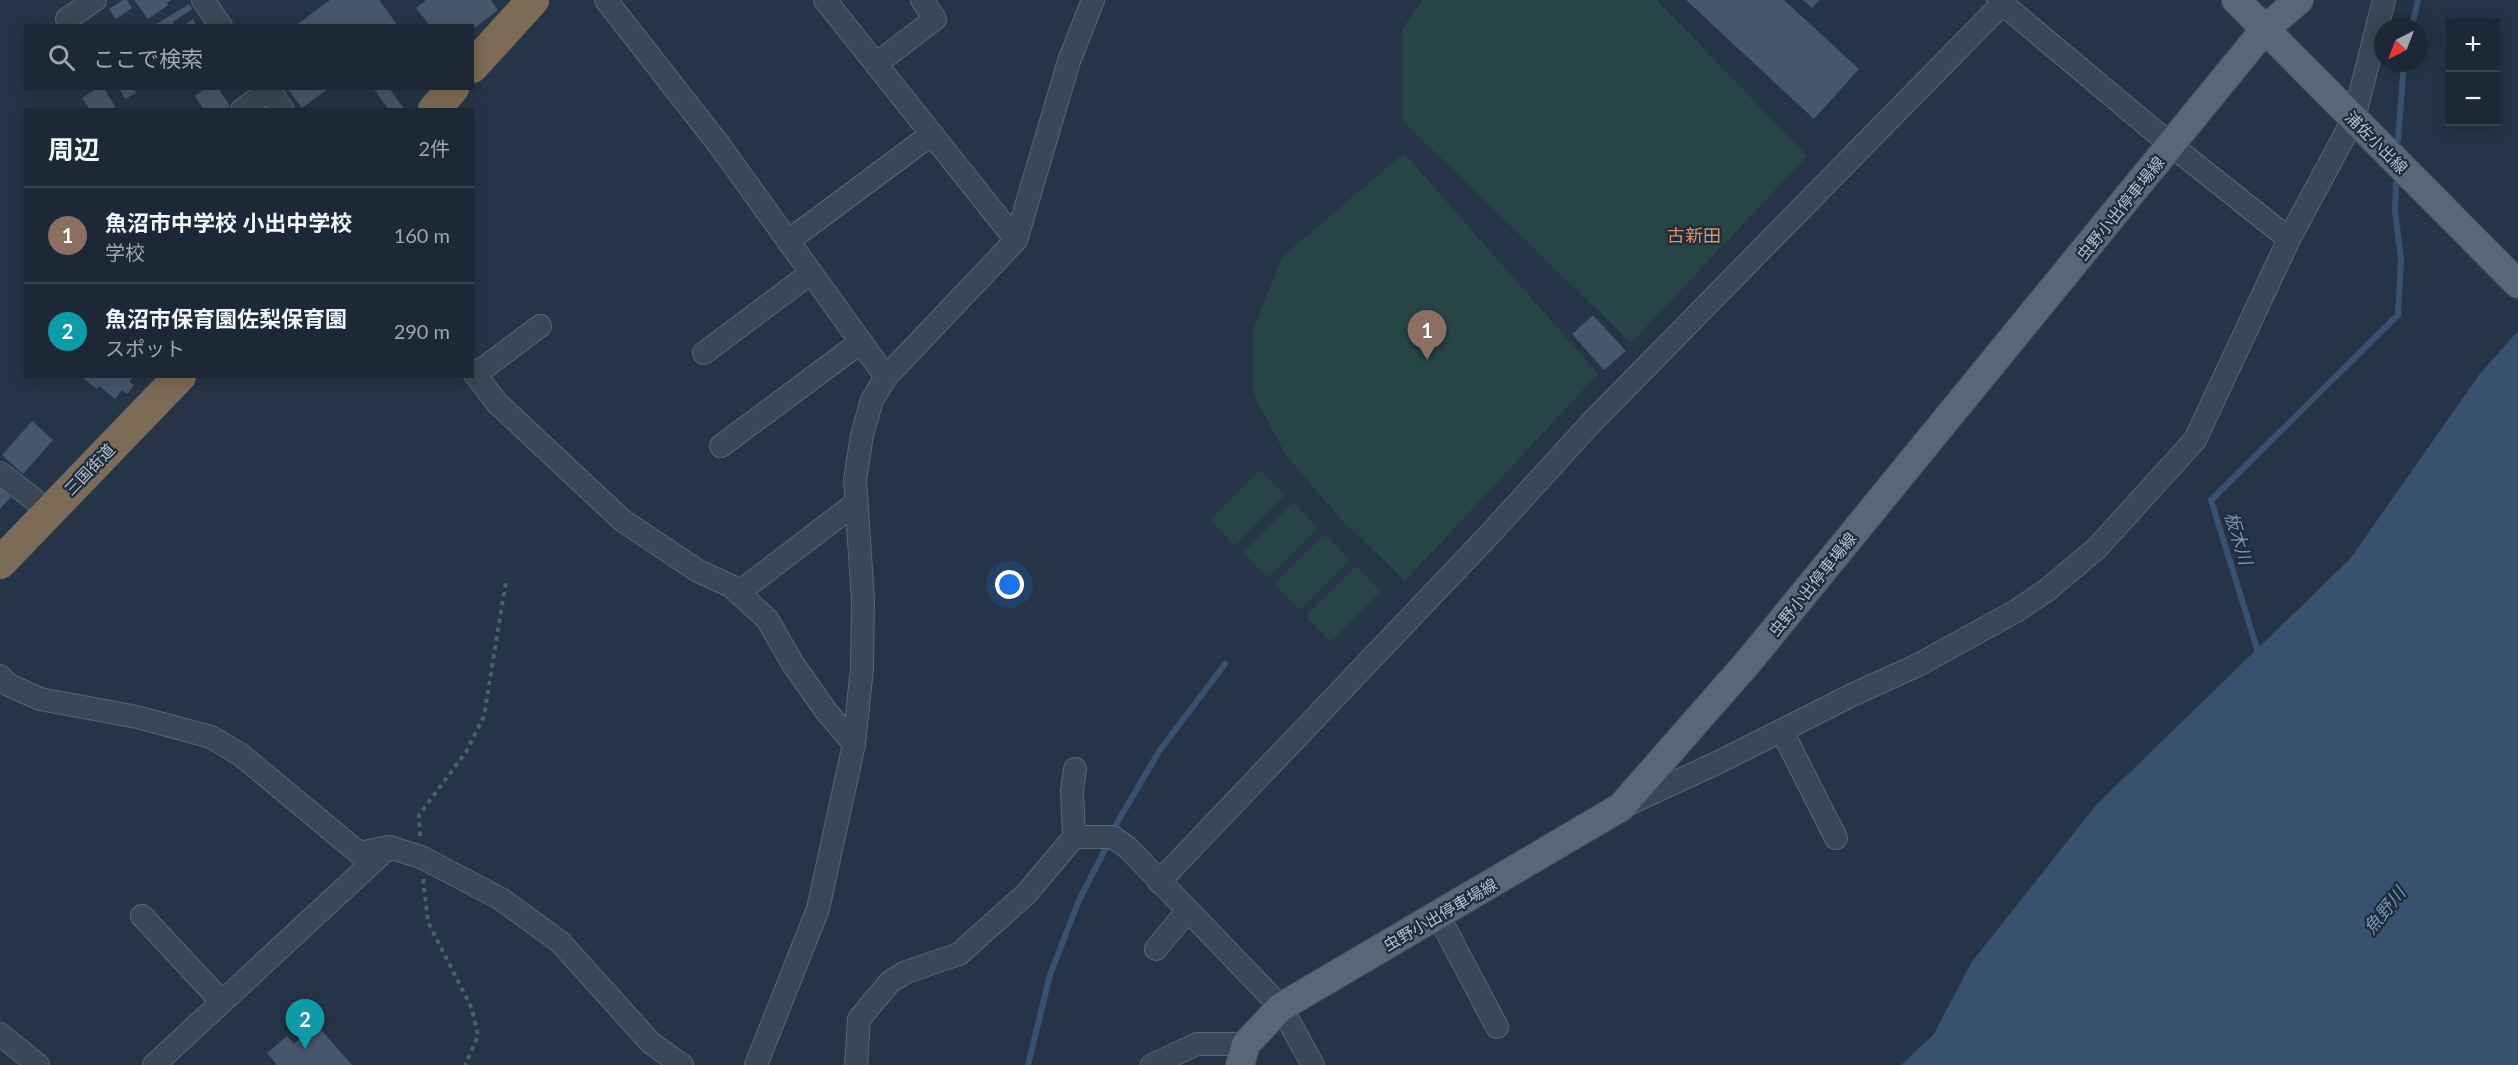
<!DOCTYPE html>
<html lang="ja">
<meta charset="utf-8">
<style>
:root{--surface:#1c2835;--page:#293441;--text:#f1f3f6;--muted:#a0a6ad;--line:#3a4450;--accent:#d93025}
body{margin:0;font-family:Lato,"Noto Sans JP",sans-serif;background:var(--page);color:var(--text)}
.controls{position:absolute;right:18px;top:18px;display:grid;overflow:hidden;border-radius:0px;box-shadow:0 3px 15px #0003}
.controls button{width:54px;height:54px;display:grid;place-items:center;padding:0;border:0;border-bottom:2px solid var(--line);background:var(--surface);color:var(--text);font:30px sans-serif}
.compass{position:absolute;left:2374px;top:18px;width:54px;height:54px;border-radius:50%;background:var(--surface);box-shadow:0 3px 15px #0003;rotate:222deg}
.you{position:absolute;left:1010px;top:585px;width:21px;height:21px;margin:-15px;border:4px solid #fff;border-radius:50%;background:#1a73e8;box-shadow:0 0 0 9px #1a73e833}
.badge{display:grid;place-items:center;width:39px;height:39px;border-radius:50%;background:var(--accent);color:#fff;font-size:20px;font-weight:700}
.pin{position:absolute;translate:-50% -50px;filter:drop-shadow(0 2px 3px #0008)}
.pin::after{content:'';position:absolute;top:32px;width:21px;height:18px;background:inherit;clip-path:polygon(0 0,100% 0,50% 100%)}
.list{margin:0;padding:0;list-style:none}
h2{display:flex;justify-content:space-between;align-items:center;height:78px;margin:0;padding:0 24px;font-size:26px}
h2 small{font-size:20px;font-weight:400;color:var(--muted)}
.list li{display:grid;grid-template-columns:39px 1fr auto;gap:18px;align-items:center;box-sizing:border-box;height:96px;padding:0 24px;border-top:2px solid var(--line)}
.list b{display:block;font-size:22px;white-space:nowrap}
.list p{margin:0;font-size:20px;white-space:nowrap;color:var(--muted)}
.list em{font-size:20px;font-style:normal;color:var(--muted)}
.icon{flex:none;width:33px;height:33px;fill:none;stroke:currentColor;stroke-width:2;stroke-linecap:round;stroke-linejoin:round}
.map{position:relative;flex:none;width:2518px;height:1065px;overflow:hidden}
.search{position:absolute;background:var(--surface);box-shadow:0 3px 15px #0003;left:24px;top:24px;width:450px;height:66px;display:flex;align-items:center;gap:15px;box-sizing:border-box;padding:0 21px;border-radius:0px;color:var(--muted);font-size:22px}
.panel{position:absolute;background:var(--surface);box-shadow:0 3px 15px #0003;left:24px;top:108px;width:450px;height:270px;border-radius:0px}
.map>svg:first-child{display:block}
.green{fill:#274547}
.water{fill:#37516f}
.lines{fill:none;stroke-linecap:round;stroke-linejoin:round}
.stream{stroke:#37516f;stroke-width:6}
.building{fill:#46576b}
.minor-casing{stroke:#586573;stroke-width:24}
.major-casing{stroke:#43505f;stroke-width:30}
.highway-casing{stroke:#445260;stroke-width:33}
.path{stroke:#466263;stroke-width:4;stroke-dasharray:4.5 4.5;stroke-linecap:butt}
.minor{stroke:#3a4756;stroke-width:22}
.major{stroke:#586676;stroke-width:28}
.highway{stroke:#7c6b56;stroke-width:32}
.labels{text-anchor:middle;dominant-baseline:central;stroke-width:4.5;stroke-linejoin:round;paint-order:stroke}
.street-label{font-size:16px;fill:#b8c2cf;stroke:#1e2c3b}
.neighbourhood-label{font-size:18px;fill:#e19260;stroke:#1e2c3b}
.water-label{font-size:18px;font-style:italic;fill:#7594b5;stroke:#1e2c3b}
</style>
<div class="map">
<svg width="2518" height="1065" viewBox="0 0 2518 1065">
<rect width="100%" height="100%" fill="#253547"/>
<!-- green -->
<g class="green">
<path d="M1422,0H1657L1807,156L1631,343L1402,120V29Z"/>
<path d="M1404,153L1598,374L1405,581L1340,518L1286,455L1254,396L1253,330L1282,257Z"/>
<path d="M1260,470L1285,495L1235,546L1210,520Z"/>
<path d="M1293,502L1318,528L1268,578L1243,552Z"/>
<path d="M1325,534L1350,560L1300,610L1274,584Z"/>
<path d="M1356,566L1381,592L1331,642L1305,616Z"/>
</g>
<!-- water -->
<path class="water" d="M2518,331V1065H1901L1934,1034L1971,963L2096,805L2350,559L2479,375Z"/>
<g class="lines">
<!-- stream -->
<g class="stream">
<path d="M2412,27L2418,0"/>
<path d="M2398,140L2404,63"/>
<path d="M2259,655L2211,500L2398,315L2401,259L2395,211L2396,183"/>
<path d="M1111,833L1160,750L1225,664"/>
<path d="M1028,1065L1050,975L1079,900L1109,842"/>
</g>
</g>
<!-- building -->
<g class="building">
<path d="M123,0H127L132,8L116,19L109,9Z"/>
<path d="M134,0H171L167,3L168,5L148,19Z"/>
<path d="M330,0H379L398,26H295Z"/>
<path d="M426,0H491L498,10L472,30V26H430L416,8Z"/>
<path d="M1686,0H1784L1859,69L1814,119Z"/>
<path d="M1803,0H1819L1812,8Z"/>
<path d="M189,4L192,9L173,22L175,26H153Z"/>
<path d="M193,19L196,24L193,26H183Z"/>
<path d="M97,88H104L117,110H90L82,98Z"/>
<path d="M119,88H134L136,93L125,99Z"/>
<path d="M206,88H218L230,106L225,110H204L195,96Z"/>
<path d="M287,88H329L302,108Z"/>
<path d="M373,88H389L405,110H389Z"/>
<path d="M1593,315L1626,351L1604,370L1572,334Z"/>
<path d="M80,376H134L129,382L134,385L127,394L122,390L115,399L99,386L97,389Z"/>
<path d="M32,421L53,440L23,474L2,455Z"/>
<path d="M0,488L11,497L0,509Z"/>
<path d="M316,1024L352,1065H277L267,1053L287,1036L294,1044Z"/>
</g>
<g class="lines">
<defs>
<g id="minor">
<path d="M203,0L221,26"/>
<path d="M606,0L720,146L886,377"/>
<path d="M825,0L1016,240"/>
<path d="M1998,0L2171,145L2289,239"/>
<path d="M67,19L95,0"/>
<path d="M876,64L935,19L922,0"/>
<path d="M268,88L283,110"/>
<path d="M242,110L269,90"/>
<path d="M788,241L932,134"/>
<path d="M704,353L811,273"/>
<path d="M472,370L497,403L622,520L698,571L731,586L767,619L793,664L826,711L854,744"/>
<path d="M476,374L540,326"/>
<path d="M721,446L861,342"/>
<path d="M0,473L49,511"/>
<path d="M738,593L856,503"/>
<path d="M0,676L9,685L40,699L137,717L211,737L241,755L359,853L389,847L421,857L501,899L560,942L651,1043L682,1065"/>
<path d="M1782,731L1836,838"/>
<path d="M1626,805L1721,761L1852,695L1918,665L2016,611L2047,590L2097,548L2195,440L2289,239L2354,118L2384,0"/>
<path d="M1074,837L1072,790L1075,769"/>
<path d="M1159,882L1490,534L1591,423L2006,0"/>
<path d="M1438,915L1497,1027"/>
<path d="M142,916L222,1002"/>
<path d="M1156,949L1187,911"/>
<path d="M0,1034L38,1065"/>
<path d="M154,1065L389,847"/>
<path d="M756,1065L818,909L854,744L862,668L863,600L855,480L862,435L872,400L886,377L1016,240L1069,61L1093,0"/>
<path d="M856,1065L859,1019L890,982L906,972L959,954L1027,893L1074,837H1113L1128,848L1281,1007L1313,1065"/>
<path d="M1152,1065L1197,1044H1246"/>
</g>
<g id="major">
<path d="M2236,0L2518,284"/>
<path d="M1240,1065L1246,1044L1281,1007L1621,807L1749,661L2265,29L2299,0"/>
</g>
<g id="highway">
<path d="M472,67L533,0"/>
<path d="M434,110L453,88"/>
<path d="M0,563L180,376"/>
</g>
</defs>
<!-- minor casing -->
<use href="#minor" class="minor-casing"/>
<!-- major casing -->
<use href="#major" class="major-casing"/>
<!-- highway casing -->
<use href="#highway" class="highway-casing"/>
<!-- path -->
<g class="path">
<path d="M420,836L419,815L466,752L484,716L506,581"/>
<path d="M423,879L428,922L472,1009L478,1036L465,1065"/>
</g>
<!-- minor -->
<use href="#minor" class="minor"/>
<!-- major -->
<use href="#major" class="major"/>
<!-- highway -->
<use href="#highway" class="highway"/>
</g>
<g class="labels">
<!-- street labels -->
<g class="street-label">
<text transform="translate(2377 142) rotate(45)">浦佐小出線</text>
<text transform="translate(2120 208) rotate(-51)">虫野小出停車場線</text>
<text transform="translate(89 469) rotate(-46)">三国街道</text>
<text transform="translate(1812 584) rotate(-51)">虫野小出停車場線</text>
<text transform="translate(1440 914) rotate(-30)">虫野小出停車場線</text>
</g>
<!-- neighbourhood labels -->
<g class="neighbourhood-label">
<text x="1694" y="235">古新田</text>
</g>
<!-- water labels -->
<g class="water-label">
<text transform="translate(2239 538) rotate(73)">板木川</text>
<text transform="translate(2384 910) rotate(-51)">魚野川</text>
</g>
</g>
</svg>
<div class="controls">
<button>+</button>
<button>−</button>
</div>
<svg class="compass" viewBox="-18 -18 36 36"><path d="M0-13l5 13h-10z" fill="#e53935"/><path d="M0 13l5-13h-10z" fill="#a0a6ad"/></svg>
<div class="you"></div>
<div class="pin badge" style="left:1427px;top:360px;background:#8d6e63">1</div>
<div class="pin badge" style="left:305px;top:1049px;background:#0f9aa8">2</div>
<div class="search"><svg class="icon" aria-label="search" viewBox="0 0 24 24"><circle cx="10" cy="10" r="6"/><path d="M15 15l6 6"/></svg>ここで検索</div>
<section class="panel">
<h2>周辺<small>2件</small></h2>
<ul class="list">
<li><span class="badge" style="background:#8d6e63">1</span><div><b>魚沼市中学校 小出中学校</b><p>学校</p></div><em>160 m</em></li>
<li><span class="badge" style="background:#0f9aa8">2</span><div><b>魚沼市保育園佐梨保育園</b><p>スポット</p></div><em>290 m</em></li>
</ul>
</section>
</div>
